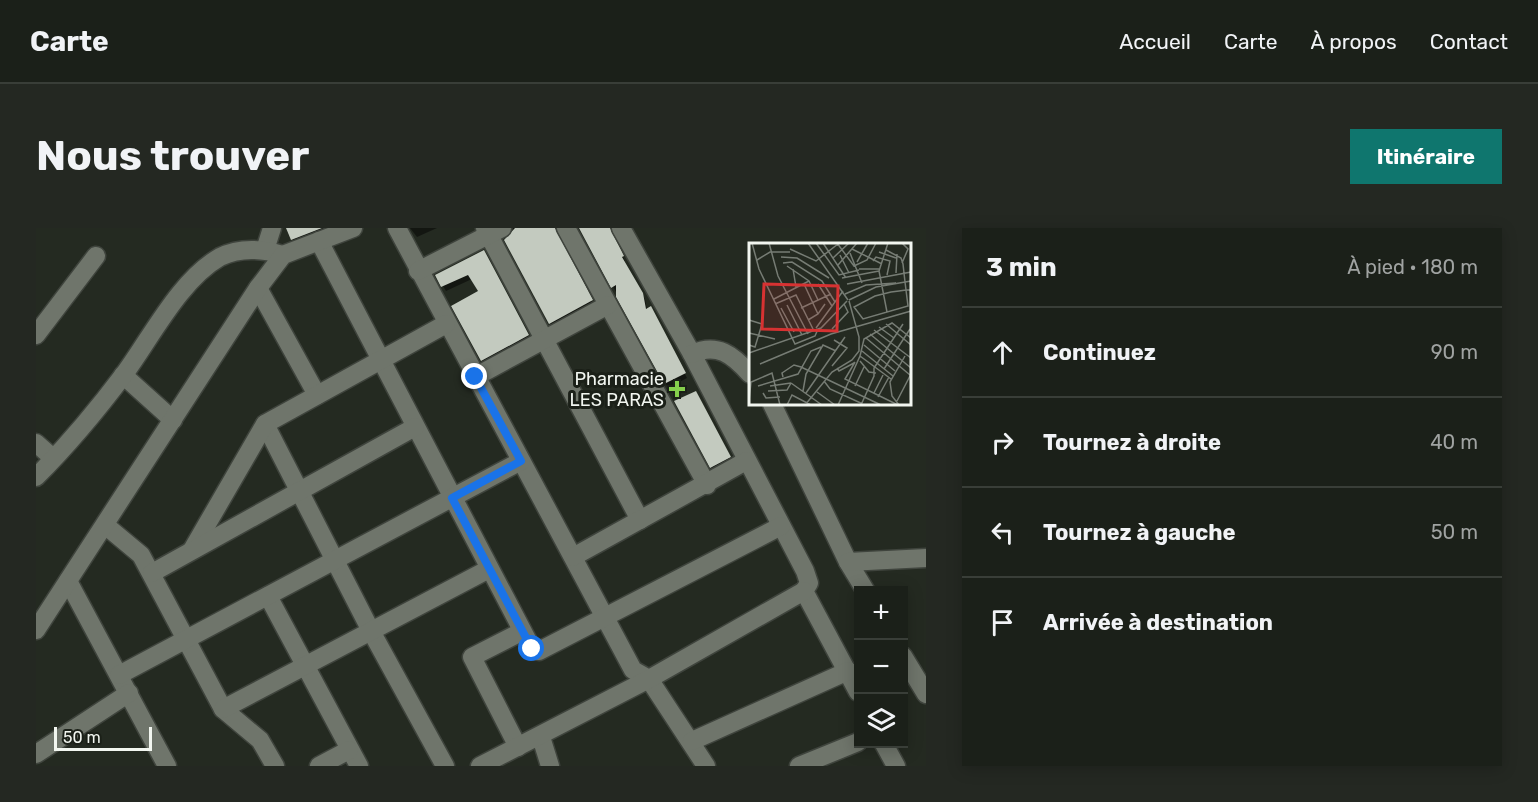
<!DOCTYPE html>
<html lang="fr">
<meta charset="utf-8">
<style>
:root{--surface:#1b2019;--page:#242822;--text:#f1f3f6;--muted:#a0a3a2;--line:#393e38;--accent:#0f766e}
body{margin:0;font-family:Rubik,sans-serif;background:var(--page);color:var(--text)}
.controls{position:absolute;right:18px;bottom:18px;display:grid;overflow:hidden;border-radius:0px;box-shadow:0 3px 15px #0003}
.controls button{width:54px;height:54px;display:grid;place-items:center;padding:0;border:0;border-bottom:2px solid var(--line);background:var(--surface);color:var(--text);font:30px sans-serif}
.scale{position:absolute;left:18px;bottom:15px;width:98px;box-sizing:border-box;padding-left:6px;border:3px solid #f2f6f0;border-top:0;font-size:16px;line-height:21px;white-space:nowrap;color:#f2f6f0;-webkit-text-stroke:4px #1b2018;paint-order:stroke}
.stop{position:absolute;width:18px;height:18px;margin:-14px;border:4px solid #1a73e8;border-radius:50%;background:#fff}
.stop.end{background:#1a73e8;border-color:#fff;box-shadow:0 2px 6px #0008}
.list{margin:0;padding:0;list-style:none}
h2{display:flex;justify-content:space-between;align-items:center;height:78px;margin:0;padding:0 24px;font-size:26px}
h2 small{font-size:20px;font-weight:400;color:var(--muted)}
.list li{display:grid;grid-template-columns:39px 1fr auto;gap:18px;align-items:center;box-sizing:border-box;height:90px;padding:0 24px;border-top:2px solid var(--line)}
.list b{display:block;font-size:22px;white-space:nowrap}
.list em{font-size:20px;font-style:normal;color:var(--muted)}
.icon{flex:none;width:33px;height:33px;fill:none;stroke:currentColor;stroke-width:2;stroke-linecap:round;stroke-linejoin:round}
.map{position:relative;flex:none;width:890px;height:538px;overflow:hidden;border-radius:0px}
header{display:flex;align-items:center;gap:36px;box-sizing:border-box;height:84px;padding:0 30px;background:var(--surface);border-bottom:2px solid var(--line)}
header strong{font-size:28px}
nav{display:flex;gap:33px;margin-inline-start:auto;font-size:21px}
.intro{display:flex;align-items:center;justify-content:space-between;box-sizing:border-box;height:144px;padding:0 36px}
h1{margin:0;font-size:42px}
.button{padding:15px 27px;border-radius:0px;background:var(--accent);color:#fff;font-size:21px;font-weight:700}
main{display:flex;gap:36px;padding:0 36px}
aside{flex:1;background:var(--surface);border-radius:0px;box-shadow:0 3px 15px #0003}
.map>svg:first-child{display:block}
.shadow{fill:#0007}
.building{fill:#c3cabf}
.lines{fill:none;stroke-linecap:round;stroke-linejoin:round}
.minor-casing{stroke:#3f443d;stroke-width:21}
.minor{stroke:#6f756b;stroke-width:18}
.route{stroke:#1a73e8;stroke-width:8}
.poi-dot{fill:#85cf4c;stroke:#1b2018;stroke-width:2}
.labels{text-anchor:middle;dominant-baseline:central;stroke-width:6;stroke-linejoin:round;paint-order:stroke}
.poi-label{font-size:18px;fill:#f2f6f0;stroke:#1b2018;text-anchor:end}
.inset-road{fill:none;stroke:#767c74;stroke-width:1.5}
.view{fill:#d73232;fill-opacity:0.15;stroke:#d73232;stroke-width:3}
.inset-edge{fill:none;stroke:#f2f6f0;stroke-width:3}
</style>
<header>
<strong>Carte</strong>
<nav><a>Accueil</a><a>Carte</a><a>À propos</a><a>Contact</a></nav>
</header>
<div class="intro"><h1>Nous trouver</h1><a class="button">Itinéraire</a></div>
<main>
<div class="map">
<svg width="890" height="538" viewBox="0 0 890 538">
<rect width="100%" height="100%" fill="#242a21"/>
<!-- shadow -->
<g class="shadow">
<path d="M251,0H292L293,3L259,16Z"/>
<path d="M374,0H401L381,9Z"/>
<path d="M477,0H524L521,5L522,12L558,78L517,100L470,12L477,6Z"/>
<path d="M544,0H573L589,33L587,34L609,71L611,82L614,80L651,150L632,160L582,68V62L580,64Z"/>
<path d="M447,24L495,112L449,137L417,79L444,64L436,51L410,63L401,48Z"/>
<path d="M659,165L696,234L678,244L640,174Z"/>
</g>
<!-- building -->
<g class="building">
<path d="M250,0H286L255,12Z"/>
<path d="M479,0H519L557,72L513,96L468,12Z"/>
<path d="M543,0H574L588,28L586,29L607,65L610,81L615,78L650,145L628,156L580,69V57L575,60Z"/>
<path d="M448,22L493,107L445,133L415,78L442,63L432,47L405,59L399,47Z"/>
<path d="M660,163L695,229L674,240L638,173Z"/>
</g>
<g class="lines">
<defs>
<g id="minor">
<path d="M361,0L597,442L613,451L670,538"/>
<path d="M449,0L604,292"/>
<path d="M530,0L671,257"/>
<path d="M585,0L656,126L769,343L773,355L768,363L822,464"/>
<path d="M283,13L496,421L503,423L745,298"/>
<path d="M229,22L236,0"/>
<path d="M382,43L466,0"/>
<path d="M222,60L281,167"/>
<path d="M0,107L60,28"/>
<path d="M656,126C681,114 697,127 714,146"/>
<path d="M87,147L137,192"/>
<path d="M439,149L572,77"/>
<path d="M736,176L812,334L829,362"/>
<path d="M229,196L335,403L409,538"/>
<path d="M0,215L17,230"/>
<path d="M0,249C32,217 62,181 89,145C116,108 144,52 184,29C204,19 227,21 247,27"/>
<path d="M69,297L105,327L187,481L224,512L239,538"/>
<path d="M156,322L229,196L410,96"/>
<path d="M537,329L710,233"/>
<path d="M812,334L890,330"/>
<path d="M116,345L379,199"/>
<path d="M32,353L131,538"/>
<path d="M232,368L323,538"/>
<path d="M0,402L222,60L247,27L317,0"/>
<path d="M867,428L890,466"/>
<path d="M83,447L485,233"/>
<path d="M187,481L453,341"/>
<path d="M505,509L514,538"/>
<path d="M656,513L812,443"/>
<path d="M848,516L860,538"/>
<path d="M482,519L436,429L485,404"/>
<path d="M0,526L93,465"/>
<path d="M283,538L313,522"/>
<path d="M444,538L613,451L768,363"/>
<path d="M763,538L822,514"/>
</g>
</defs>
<!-- minor casing -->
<use href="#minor" class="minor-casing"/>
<!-- minor -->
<use href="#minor" class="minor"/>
</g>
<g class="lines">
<!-- route -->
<path class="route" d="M439,149L485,233L416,270L496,421"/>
</g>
<!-- markers -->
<path class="poi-dot" d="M638 152h6v6h6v6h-6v6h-6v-6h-6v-6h6z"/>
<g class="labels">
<!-- poi labels -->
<g class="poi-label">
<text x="628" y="151">Pharmacie<tspan x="628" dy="21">LES PARAS</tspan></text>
</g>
</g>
<!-- overview -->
<g transform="translate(713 15)">
<rect width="162" height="162" fill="#242a21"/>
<path class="inset-road" d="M3,0L10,26L46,101L66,93L69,86M20,0L29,33L59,91M59,0L99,57M67,0L90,32L110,27M74,0L97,35M88,0L105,23L118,17L127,0M41,6L67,18L89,1M103,6L133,21M137,7L152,15L154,21L156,39L159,63L114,76L105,64L126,53L142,49L150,48L157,47H162M130,9L147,15M101,10L113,40M91,12L100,30M32,14L48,15L80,35M84,15L100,0M8,17L21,9H41M124,18L127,14L141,18L138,32M108,19L119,0M34,20L43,19L73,38L86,59M153,20L159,6L153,0M89,22L108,0M38,23L60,38L69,57M44,26L47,44M110,26H131M147,30L148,11M93,35L130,28M55,41L69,71M69,41L83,63M98,41L162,29M96,51L117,42L147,40M25,56L60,38M100,57L127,44L162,38M26,61L47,52L64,86M38,62L53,92M32,65L45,89M52,65L82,51M138,69L130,28L139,0M0,77L13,81L6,104L0,102M59,77L69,71L76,61M137,81L162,102M130,84L145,95M67,85L94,48M83,86L99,69L95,61M125,87L162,115M0,90L26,96M121,91L162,125M117,95L161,132M115,102L146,128M113,108L144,133M0,110L72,85L98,58M111,118L120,129L127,130M106,119L96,136L149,162M11,121L82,91L162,68M83,123L98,105L85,97M88,125L90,128L105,120M135,126L161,86M34,134L33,130L45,122L52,124L132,162M142,136L111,113L115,96L143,80L162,95M75,138L81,146L116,162M0,140L23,130L31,162M42,140L73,162M9,143L49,131L62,108L72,104M21,143L42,140M106,143L115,124M19,148L38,147L42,140M54,148L57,131L74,102L87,108M68,149L86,162M14,150L17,155L31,154M57,150L96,94M125,150L134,132M129,154L140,134M0,158L2,139M148,158L162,131M38,162L43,152L62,162M56,162L83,129L103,117L110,108V94L100,58M89,162L111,113M112,162L125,133V125L154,81M150,162L143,153L141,139L156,113"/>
<path class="view" d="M15,41L89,43L88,88L13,86Z"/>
<rect width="162" height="162" class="inset-edge"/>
</g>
</svg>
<div class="controls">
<button>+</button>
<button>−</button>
<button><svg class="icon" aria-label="layers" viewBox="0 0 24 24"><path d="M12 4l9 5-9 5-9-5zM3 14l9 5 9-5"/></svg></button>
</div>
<div class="scale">50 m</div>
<div class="stop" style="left:496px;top:421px"></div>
<div class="stop end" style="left:439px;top:149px"></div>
</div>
<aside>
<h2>3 min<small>À pied · 180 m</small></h2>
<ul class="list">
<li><svg class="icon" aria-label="ahead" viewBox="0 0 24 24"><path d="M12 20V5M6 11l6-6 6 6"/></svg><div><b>Continuez</b></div><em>90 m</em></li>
<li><svg class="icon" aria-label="right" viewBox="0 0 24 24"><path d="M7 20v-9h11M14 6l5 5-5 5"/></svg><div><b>Tournez à droite</b></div><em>40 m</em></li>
<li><svg class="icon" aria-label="left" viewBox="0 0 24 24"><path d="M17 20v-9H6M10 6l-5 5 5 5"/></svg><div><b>Tournez à gauche</b></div><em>50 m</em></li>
<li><svg class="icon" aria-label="arrive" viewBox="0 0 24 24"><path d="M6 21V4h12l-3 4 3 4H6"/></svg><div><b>Arrivée à destination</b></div></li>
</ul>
</aside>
</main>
